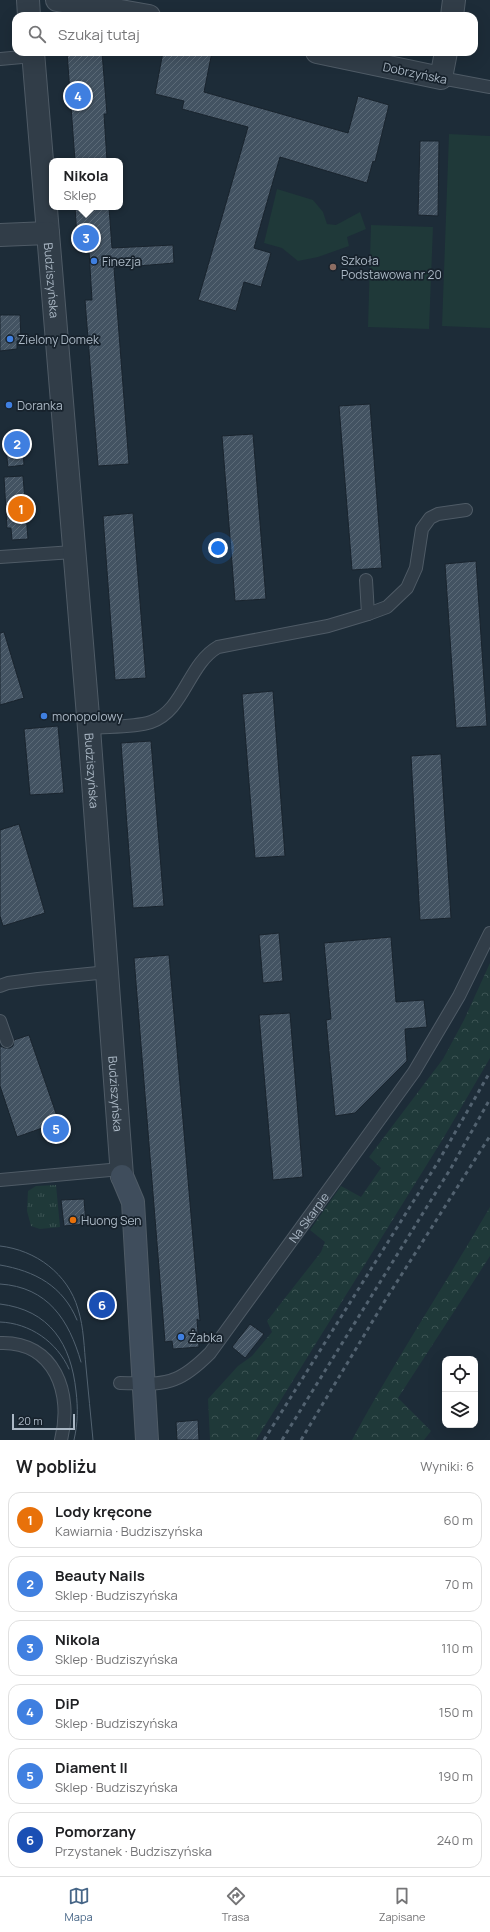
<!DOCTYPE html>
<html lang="pl">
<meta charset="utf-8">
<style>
:root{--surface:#fff;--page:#f6f6f6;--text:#202124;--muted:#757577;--line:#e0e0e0;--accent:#476687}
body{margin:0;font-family:Manrope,sans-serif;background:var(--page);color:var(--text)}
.controls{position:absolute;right:12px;bottom:12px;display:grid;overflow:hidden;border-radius:8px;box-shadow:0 4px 16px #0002}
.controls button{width:36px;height:36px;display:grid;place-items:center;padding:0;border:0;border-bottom:1px solid var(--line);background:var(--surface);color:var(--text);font:20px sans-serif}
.scale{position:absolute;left:12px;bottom:10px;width:63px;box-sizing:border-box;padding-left:4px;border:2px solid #abb8c5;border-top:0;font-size:11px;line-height:14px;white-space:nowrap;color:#abb8c5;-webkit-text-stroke:3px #17222c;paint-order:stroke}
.you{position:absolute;left:218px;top:548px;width:14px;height:14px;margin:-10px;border:3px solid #fff;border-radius:50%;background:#1a73e8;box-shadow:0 0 0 6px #1a73e833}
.badge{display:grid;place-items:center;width:26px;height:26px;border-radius:50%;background:var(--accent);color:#fff;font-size:13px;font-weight:700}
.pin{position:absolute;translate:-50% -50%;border:2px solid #fff;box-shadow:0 1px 4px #0006}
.popup{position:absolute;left:49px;top:158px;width:74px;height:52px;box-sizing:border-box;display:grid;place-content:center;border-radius:8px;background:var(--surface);filter:drop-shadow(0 1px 3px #0005);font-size:13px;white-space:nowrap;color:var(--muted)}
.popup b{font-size:15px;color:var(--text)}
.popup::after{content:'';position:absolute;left:50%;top:100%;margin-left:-8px;border:8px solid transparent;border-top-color:var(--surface)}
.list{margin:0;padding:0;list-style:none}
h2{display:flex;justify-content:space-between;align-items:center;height:52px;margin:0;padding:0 16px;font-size:17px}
h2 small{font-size:13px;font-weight:400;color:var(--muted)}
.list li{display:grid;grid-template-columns:26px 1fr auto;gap:12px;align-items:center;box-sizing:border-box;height:56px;margin:0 8px 8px;padding:0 8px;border:1px solid var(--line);border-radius:12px}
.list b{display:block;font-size:15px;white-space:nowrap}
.list p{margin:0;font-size:13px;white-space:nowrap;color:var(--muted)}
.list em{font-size:13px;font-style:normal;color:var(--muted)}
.icon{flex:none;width:22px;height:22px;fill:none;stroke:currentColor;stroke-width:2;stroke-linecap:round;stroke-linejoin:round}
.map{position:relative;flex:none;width:490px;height:1440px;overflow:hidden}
.search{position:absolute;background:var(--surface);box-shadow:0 4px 16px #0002;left:12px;right:12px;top:12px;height:44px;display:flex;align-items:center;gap:10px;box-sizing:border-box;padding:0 14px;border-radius:12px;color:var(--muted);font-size:15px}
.sheet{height:436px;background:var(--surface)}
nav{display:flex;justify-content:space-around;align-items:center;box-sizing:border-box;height:56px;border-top:1px solid var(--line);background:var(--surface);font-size:11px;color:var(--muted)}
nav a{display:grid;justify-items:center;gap:2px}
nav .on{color:var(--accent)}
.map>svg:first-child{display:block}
.grass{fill:url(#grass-tufts)}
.forest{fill:url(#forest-crowns)}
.green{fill:#1f3939}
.building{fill:url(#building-hatch);stroke:#19242e}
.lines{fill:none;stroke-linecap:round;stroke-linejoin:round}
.lane-casing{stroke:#4f5b66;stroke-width:14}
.street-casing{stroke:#4f5b66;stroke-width:24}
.secondary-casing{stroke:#4f5b66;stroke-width:24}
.lane{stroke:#313d48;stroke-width:12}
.street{stroke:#313d48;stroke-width:22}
.secondary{stroke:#3f4d5c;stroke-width:22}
.tram{stroke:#526270;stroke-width:1}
.rail{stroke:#526270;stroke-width:3;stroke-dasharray:4 4;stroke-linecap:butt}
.shop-dot{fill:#3f7fe0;stroke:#17222c;stroke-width:1.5}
.education-dot{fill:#8d6e63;stroke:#17222c;stroke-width:1.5}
.food-dot{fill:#e8710a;stroke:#17222c;stroke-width:1.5}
.labels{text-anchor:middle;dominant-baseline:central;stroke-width:3.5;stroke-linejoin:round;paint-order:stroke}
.street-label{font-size:12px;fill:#abb8c5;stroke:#17222c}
.poi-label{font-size:12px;fill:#abb8c5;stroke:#17222c;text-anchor:start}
</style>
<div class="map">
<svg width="490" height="1440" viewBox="0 0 490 1440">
<defs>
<pattern id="grass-tufts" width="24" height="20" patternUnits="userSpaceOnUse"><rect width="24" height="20" fill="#1f3939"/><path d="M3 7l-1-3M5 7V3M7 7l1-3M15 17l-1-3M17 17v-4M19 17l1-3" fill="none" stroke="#3d5454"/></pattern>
<pattern id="forest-crowns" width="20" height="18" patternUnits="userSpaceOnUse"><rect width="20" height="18" fill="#1f3939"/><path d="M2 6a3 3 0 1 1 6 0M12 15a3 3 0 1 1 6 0" fill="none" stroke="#3d5454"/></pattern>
<pattern id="building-hatch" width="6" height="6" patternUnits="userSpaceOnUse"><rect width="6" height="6" fill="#435362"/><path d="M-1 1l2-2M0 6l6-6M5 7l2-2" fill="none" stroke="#5b6a77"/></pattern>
</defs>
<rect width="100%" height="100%" fill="#1d2c38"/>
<!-- grass -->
<path class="grass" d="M56,1185L60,1227L40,1229L31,1226L27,1211L28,1191L36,1186Z"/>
<!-- forest -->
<g class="forest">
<path d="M490,963V1058L444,1137L256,1440H210L208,1399L238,1366L252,1356L272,1332L267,1321L321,1252L325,1242L310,1230L341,1186L361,1197L381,1168L369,1157L443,1059L464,1020Z"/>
<path d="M490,1207V1256L398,1398L431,1431L424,1440H352C395,1360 445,1285 490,1207Z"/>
</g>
<!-- green -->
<g class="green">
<path d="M449,134L490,136V328L442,326Z"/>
<path d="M277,189L313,200L323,212L327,224L336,225L360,212L366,229L347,237L349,246L318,257L298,261L282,248L264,243Z"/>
<path d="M371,225L433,227L429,329L368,327Z"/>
</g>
<!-- building -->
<g class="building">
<path d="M67,52H102L107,114H104L107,161H75Z"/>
<path d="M163,52H212L204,92L348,133L358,96L389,105L375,162L373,161L367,183L280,157L254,248L271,253L261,287L244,282L236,311L198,300L248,127L182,109L184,101L155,94Z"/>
<path d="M420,141H439L438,216L418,215Z"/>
<path d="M75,207H109L112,248L173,245L174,263L114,268L129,464L98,466L85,300H92L89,251L78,252Z"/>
<path d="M0,315H20L21,340L17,341V349L0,351Z"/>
<path d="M370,404L382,568L352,570L339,406Z"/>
<path d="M253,434L266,599L235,601L222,436Z"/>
<path d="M22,439L24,465L8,467L5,441Z"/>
<path d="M23,476L28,539L12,540L11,528H7L4,477Z"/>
<path d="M133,513L146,678L115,680L103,516Z"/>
<path d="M476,561L487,726L456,728L445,564Z"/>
<path d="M4,632L24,698L0,705V633Z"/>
<path d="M273,691L285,856L255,858L242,694Z"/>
<path d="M58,726L64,793L30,795L24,729Z"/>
<path d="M151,741L164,906L133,908L121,743Z"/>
<path d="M441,754L451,918L420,920L411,756Z"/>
<path d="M19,824L45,913L3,926L0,916V830Z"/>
<path d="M279,933L283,981L263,983L259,935Z"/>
<path d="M391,937L396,1002L424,1000L427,1027L405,1029L407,1061L355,1113L335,1116L326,1020L331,1019L324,943Z"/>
<path d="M169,955L200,1321L197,1319L199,1347L173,1349L172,1341L165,1342L134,958Z"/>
<path d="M290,1013L303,1177L273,1180L259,1015Z"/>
<path d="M29,1035L59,1122L17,1137L0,1086V1046L5,1048H10L13,1046L14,1040Z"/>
<path d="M84,1199L86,1224L64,1226L61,1200Z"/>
<path d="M250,1324L264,1334L245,1358L232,1347Z"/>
<path d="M198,1420L199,1440H177L176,1422Z"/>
</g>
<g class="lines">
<defs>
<g id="lane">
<path d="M0,59L33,56"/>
<path d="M441,78L490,87"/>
<path d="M0,557L73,552"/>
<path d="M368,614L387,607L407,588L416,568L422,529L430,518L438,514L466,510"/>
<path d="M89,728C108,726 132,728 151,722C184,711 188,664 218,647L328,626L368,614L366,580"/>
<path d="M0,986L8,983L38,979L108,972"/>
<path d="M0,1021L7,1041"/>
<path d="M0,1180L121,1169"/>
<path d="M0,1343C55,1341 73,1394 61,1440"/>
<path id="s1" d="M120,1383C137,1383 159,1386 175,1379C188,1374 200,1363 210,1353L414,1072L459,996L490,933"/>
</g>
<g id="street">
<path d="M28,0L29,16"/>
<path d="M57,0L149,16"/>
<path d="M452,16L454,0"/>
<path id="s2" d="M33,52L89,728L122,1176"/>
<path d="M317,52L441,78L446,52"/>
<path d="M0,235L48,233"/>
</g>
<path id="secondary" d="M122,1176L133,1202L147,1440"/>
</defs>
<!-- lane casing -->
<use href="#lane" class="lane-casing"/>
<!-- street casing -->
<use href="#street" class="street-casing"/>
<!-- secondary casing -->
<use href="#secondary" class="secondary-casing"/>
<!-- lane -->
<use href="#lane" class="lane"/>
<!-- street -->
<use href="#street" class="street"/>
<!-- secondary -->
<use href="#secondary" class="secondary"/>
<!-- tram -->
<g class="tram">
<path d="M0,1246C36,1250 68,1274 78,1309C84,1328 84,1348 86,1367C88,1391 91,1416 93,1440"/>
<path d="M0,1265C35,1271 63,1286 77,1320"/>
<path d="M0,1284C48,1287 69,1320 81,1362"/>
<path d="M0,1304C50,1310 71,1344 76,1391C78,1408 78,1423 74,1440"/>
<path d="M0,1322C30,1323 57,1342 69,1369"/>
</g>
<!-- rail -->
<g class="rail">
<path d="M264,1440L438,1162L490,1072"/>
<path d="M282,1440L451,1168L490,1099"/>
<path d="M301,1440L386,1299L490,1136"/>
</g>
</g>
<!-- markers -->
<g class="shop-dot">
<circle cx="94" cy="261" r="4"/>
<circle cx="10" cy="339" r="4"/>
<circle cx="9" cy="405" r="4"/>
<circle cx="44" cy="716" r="4"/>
<circle cx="181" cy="1337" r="4"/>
</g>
<circle class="education-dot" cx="333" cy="267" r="4"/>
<circle class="food-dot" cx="73" cy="1220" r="4"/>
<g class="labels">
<!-- street labels -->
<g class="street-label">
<text transform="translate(415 73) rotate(12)">Dobrzyńska</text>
<text stroke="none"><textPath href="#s2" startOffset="229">Budziszyńska</textPath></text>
<text stroke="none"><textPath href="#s2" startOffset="721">Budziszyńska</textPath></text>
<text stroke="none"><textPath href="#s2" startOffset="1045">Budziszyńska</textPath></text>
<text stroke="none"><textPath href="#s1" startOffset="267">Na Skarpie</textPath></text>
</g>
<!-- poi labels -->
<g class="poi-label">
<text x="341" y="260">Szkoła<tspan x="341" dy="14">Podstawowa nr 20</tspan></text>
<text x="102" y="261">Finezja</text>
<text x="18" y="339">Zielony Domek</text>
<text x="17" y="405">Doranka</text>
<text x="52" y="716">monopolowy</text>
<text x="81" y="1220">Huong Sen</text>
<text x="189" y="1337">Żabka</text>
</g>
</g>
</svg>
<div class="controls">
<button><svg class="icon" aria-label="locate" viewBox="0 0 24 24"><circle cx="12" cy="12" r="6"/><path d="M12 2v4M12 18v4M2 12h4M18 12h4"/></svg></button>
<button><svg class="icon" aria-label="layers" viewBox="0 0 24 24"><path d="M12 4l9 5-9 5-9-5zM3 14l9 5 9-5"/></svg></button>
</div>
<div class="scale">20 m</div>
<div class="you"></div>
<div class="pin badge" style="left:21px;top:509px;background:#e8710a">1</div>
<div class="pin badge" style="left:17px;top:444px;background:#3f7fe0">2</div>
<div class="pin badge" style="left:86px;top:238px;background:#3f7fe0">3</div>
<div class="popup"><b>Nikola</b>Sklep</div>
<div class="pin badge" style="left:78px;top:96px;background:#3f7fe0">4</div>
<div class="pin badge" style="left:56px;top:1129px;background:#3f7fe0">5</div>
<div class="pin badge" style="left:102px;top:1305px;background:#1a4fb4">6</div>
<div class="search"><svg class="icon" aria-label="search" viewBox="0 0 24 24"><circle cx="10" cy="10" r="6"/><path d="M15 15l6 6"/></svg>Szukaj tutaj</div>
</div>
<section class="sheet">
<h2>W pobliżu<small>Wyniki: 6</small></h2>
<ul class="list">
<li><span class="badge" style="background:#e8710a">1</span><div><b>Lody kręcone</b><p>Kawiarnia · Budziszyńska</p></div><em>60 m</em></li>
<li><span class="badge" style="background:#3f7fe0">2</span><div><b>Beauty Nails</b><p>Sklep · Budziszyńska</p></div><em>70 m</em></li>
<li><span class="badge" style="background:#3f7fe0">3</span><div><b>Nikola</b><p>Sklep · Budziszyńska</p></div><em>110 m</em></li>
<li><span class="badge" style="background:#3f7fe0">4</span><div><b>DiP</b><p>Sklep · Budziszyńska</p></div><em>150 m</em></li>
<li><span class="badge" style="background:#3f7fe0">5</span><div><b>Diament II</b><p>Sklep · Budziszyńska</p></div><em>190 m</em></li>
<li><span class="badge" style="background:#1a4fb4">6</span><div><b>Pomorzany</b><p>Przystanek · Budziszyńska</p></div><em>240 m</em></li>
</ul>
</section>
<nav>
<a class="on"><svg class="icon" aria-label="map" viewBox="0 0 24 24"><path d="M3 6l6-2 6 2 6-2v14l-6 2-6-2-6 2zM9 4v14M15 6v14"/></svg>Mapa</a>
<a><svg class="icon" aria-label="directions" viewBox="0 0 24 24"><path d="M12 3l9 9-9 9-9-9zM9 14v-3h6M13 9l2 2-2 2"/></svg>Trasa</a>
<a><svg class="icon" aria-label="saved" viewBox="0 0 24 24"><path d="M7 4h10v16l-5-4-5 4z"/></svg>Zapisane</a>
</nav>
